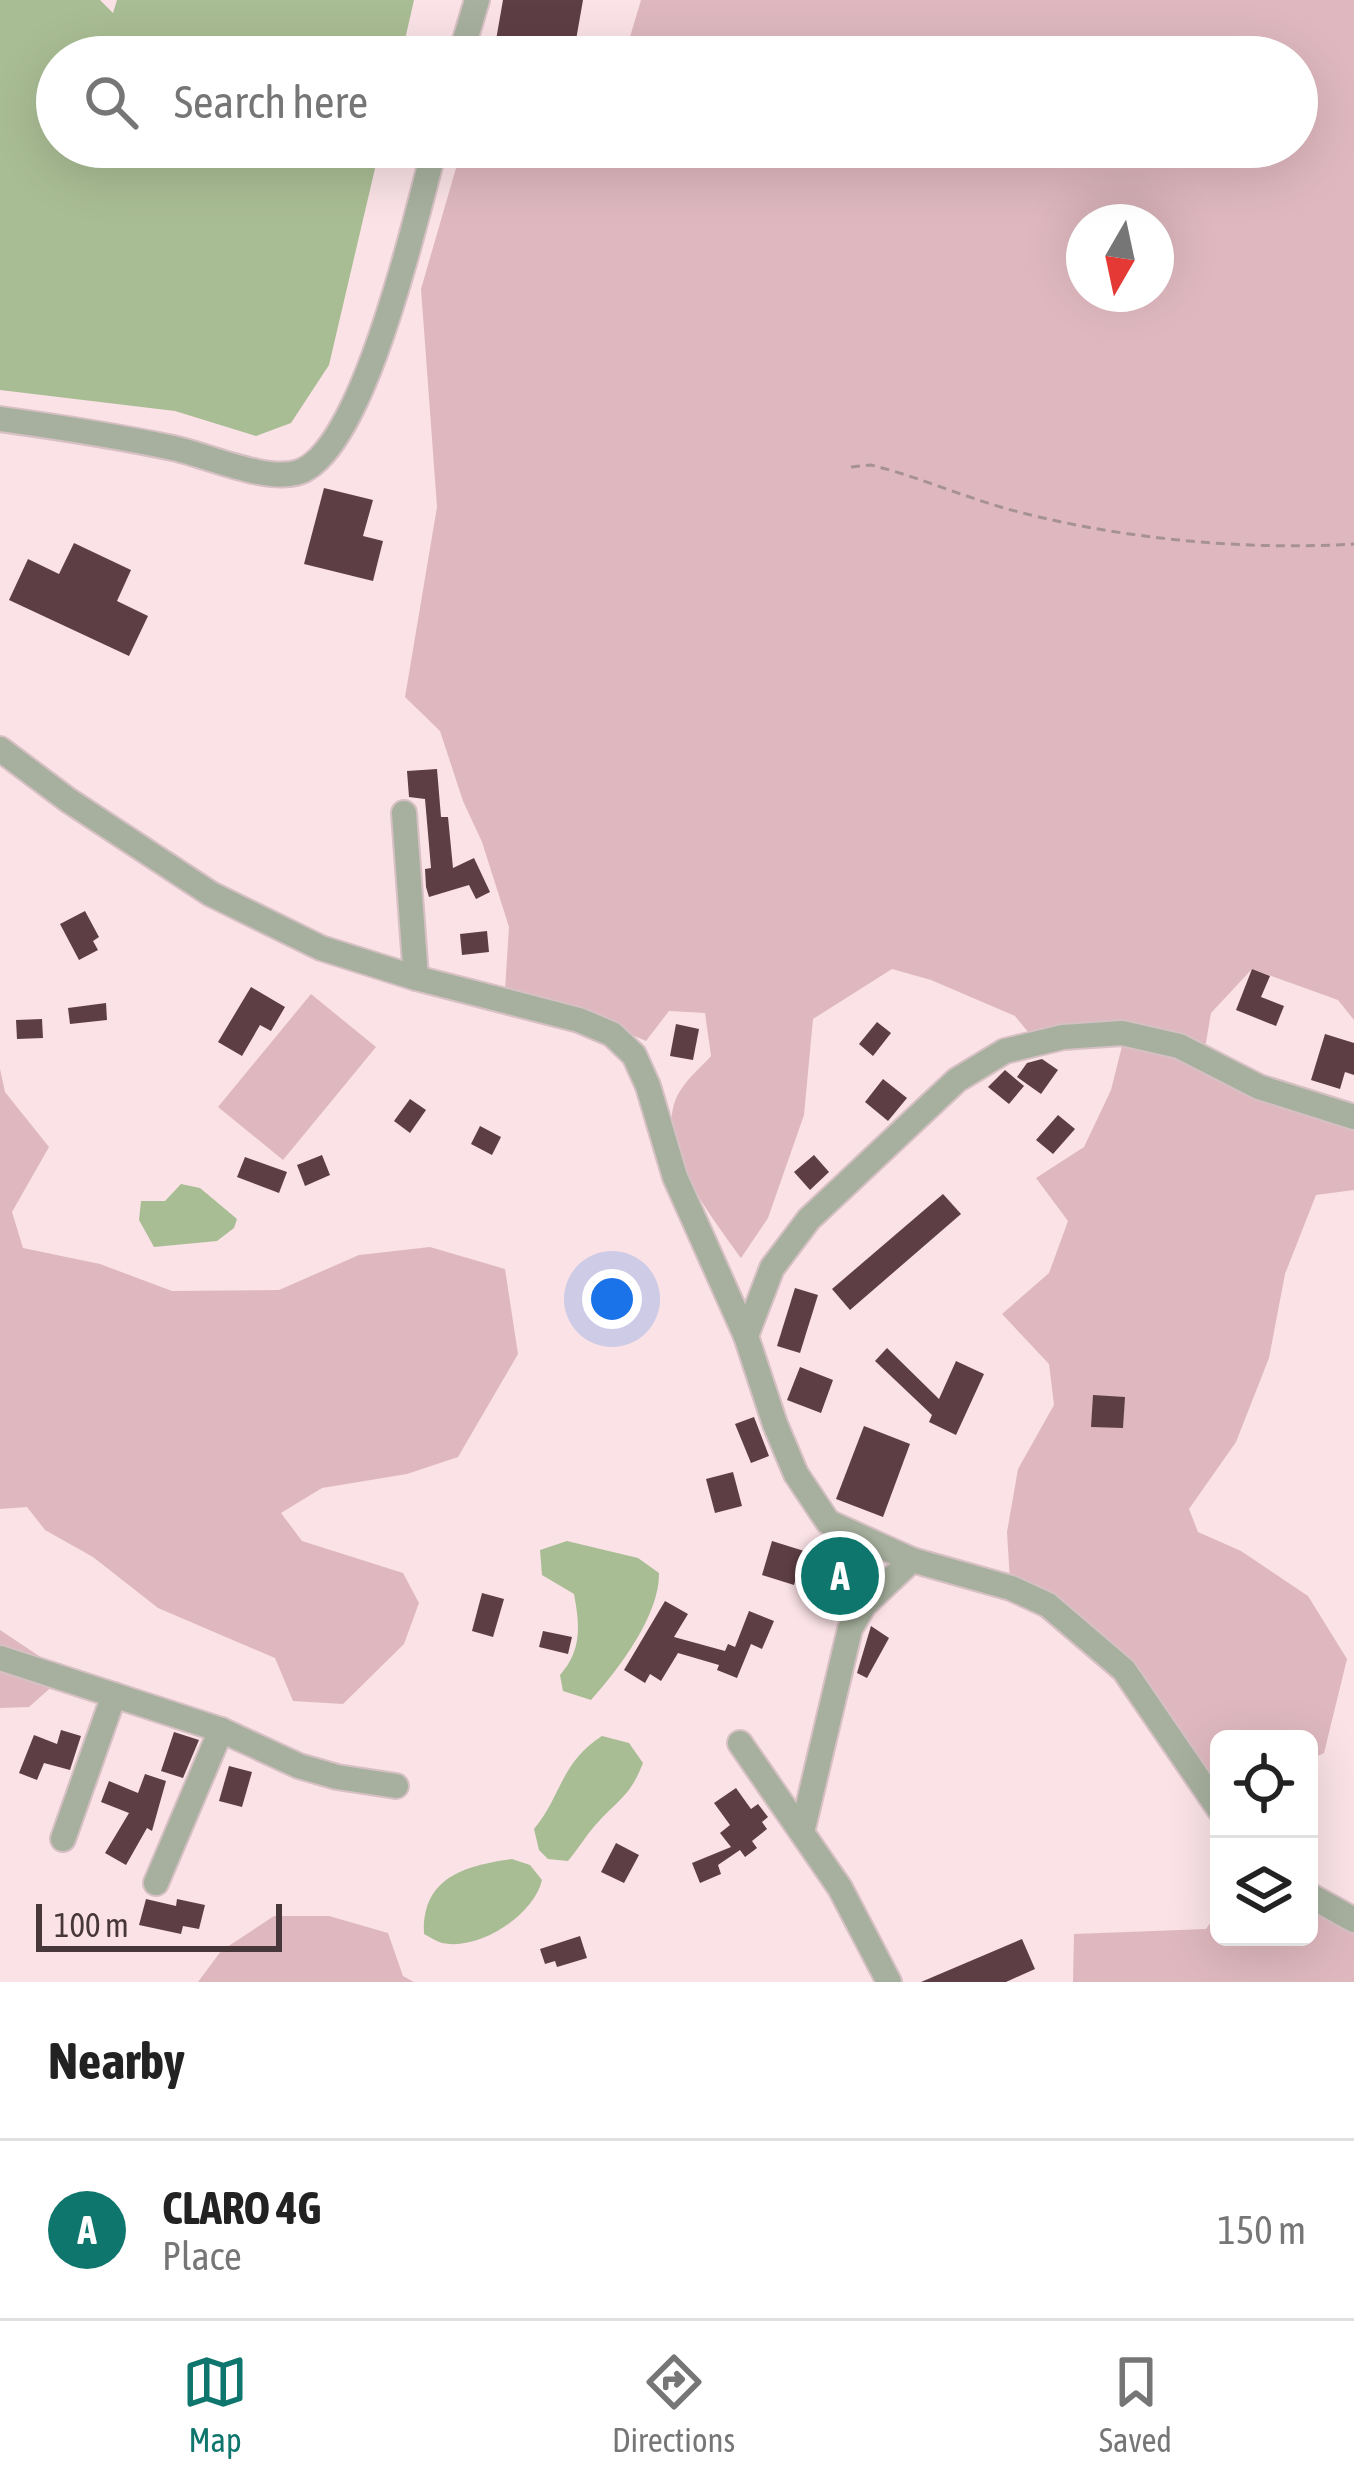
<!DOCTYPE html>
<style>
:root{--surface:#fff;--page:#f2f2f2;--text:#222;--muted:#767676;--line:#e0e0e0;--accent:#0f766e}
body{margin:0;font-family:"Asap Condensed",sans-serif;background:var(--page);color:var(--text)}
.controls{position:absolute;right:36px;bottom:36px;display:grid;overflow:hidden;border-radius:18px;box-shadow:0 12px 48px #0002}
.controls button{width:108px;height:108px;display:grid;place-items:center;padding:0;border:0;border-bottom:3px solid var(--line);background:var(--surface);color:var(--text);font:60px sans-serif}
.compass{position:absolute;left:1066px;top:204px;width:108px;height:108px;border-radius:50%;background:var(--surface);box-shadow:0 12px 48px #0002;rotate:189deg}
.scale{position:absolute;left:36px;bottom:30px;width:246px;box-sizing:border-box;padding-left:12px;border:6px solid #47373a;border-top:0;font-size:33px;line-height:42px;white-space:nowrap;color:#47373a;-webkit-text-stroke:9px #fae2e6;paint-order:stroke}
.you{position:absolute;left:612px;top:1299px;width:42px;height:42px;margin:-30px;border:9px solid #fff;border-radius:50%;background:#1a73e8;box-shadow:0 0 0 18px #1a73e833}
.badge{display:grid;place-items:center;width:78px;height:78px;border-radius:50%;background:var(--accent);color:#fff;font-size:39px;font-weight:700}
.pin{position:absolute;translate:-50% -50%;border:6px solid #fff;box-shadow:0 3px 12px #0006}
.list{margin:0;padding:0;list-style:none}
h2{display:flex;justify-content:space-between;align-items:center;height:156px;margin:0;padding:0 48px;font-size:51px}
h2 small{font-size:39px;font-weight:400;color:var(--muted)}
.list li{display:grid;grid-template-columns:78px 1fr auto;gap:36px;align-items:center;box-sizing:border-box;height:180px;padding:0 48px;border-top:3px solid var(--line)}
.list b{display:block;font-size:45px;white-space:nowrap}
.list p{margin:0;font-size:39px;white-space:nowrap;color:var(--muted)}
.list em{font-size:39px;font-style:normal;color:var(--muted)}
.icon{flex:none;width:66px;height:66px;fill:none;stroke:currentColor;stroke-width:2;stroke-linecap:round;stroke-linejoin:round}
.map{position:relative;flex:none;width:1354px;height:1982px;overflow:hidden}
.search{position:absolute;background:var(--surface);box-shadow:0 12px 48px #0002;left:36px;right:36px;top:36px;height:132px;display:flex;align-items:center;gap:30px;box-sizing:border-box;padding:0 42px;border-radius:66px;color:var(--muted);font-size:45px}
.sheet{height:336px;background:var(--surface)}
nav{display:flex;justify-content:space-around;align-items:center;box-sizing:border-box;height:168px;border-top:3px solid var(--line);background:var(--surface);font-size:33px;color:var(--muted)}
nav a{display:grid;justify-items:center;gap:6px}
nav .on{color:var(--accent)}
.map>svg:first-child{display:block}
.green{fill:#dfb8bf;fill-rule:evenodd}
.water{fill:#a9bd94}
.building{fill:#5e3e45}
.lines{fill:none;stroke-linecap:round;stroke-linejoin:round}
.minor-casing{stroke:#d6c0c4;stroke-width:28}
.path{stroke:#a69295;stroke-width:3;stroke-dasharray:9 6;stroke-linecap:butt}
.minor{stroke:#a7b09e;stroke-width:24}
</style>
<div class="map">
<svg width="1354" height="1982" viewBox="0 0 1354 1982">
<rect width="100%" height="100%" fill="#fae2e6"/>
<!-- green -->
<g class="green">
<path d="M641,0H1354V1020L1338,1000L1252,969L1211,1013L1203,1060L1354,1123V1190L1316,1195L1285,1274L1269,1358L1236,1442L1189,1509L1198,1532L1241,1551L1308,1596L1347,1659L1324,1753L1309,1760V1739H1219V1783H1204L1172,1729L1010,1582L1007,1532L1018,1469L1054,1405L1049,1364L1002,1314L1049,1273L1068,1221L1036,1178L1084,1147L1111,1090L1124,1038L1042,1049L1015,1016L931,980L892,969L813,1019L804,1115L768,1218L741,1258C713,1218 649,1140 680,1091C688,1078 701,1067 711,1056L705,1013L669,1011L646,1041L605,1023L505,990L509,927L482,842L463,801L440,731L405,697L437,507L421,289L456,168L522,155L540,147H1297V57H624ZM1084,222H1156V294H1084Z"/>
<path d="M311,994L376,1047L283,1160L218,1107Z"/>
<path d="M0,1069L5,1092L49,1147L12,1212L23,1248L100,1264L172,1291L279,1290L359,1255L430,1247L505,1269L518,1354L458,1457L407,1474L322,1488L281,1513L302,1541L403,1573L419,1603L404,1644L343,1704L293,1701L275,1658L158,1608L93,1557L45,1530L27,1507L0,1509Z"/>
<path d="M0,1630L66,1674L29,1707L0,1708Z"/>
<path d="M1309,1887L1354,1913V1982H1073L1074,1934L1206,1929L1219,1911V1937H1309Z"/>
<path d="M274,1916H329L388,1933L403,1976L414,1982H198L221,1951Z"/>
</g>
<!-- water -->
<g class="water">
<path d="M0,0H100L113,13L117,0H414L401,57H57V147H380L329,365L291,423L256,436L175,411L0,390Z"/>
<path d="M181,1184L200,1188L237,1219L234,1228L217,1241L154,1247L139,1220L141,1201H165Z"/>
<path d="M567,1541L638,1558L659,1573C660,1615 618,1670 591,1700L563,1691L560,1675C582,1650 580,1626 574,1594L542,1575L540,1550Z"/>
<path d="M602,1736L629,1743L643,1763C631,1794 621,1798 600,1820C588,1832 579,1848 568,1861L548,1859L539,1850L534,1829C562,1795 561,1762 602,1736Z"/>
<path d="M512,1859L530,1865L542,1880C534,1915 479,1951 442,1943C436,1941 430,1937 424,1934C422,1878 463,1866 512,1859Z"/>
</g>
<!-- building -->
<g class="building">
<path d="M503,0H583L573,57H493Z"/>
<path d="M324,488L373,500L363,536L383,541L373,581L304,564Z"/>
<path d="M74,543L131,570L117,601L148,616L129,656L9,600L28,559L59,574Z"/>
<path d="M437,769L441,817H448L453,868L474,858L490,892L476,899L469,885L429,897L426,887L425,869L431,868L425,799L409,797L407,771Z"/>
<path d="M85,911L99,937L93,941L98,950L79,960L60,924Z"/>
<path d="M487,931L489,952L462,955L460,934Z"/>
<path d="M1252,969L1270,976L1261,997L1284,1006L1276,1026L1236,1010Z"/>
<path d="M251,987L285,1007L271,1031L260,1025L242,1056L218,1042Z"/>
<path d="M106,1003L107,1020L70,1024L68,1008Z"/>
<path d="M42,1019L43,1038L17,1039L16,1020Z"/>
<path d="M877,1022L891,1033L873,1056L859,1044Z"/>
<path d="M676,1024L699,1029L693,1060L670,1056Z"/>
<path d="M1325,1034L1354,1043V1075L1345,1072L1340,1089L1311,1080Z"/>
<path d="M1042,1059L1058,1070L1041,1094L1017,1077L1027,1063Z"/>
<path d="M1005,1070L1024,1086L1009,1104L988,1087Z"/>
<path d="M883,1079L907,1098L888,1121L865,1102Z"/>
<path d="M410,1099L426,1110L410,1133L394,1121Z"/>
<path d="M1058,1115L1075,1129L1053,1154L1036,1140Z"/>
<path d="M480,1126L501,1137L492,1155L471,1144Z"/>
<path d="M322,1155L330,1175L305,1186L297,1165Z"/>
<path d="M814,1155L829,1172L810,1190L794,1172Z"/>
<path d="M245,1157L287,1172L279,1193L237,1177Z"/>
<path d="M943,1194L961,1214L850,1310L832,1289Z"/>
<path d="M795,1288L818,1295L800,1353L777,1346Z"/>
<path d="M887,1348L939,1399L956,1361L984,1374L956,1435L929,1422L932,1415L875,1361Z"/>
<path d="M800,1367L833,1380L821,1413L787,1400Z"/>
<path d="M1093,1395L1125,1397L1123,1428L1091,1427Z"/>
<path d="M754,1417L769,1456L751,1463L735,1424Z"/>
<path d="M864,1426L910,1444L883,1517L836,1499Z"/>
<path d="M733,1472L742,1506L715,1513L706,1479Z"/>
<path d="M772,1541L804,1551L794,1585L762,1575Z"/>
<path d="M830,1552L865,1567L848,1599L816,1585Z"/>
<path d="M482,1593L504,1599L493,1637L472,1631Z"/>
<path d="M665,1601L688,1614L674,1637L725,1651L728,1644L735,1647L749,1611L774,1621L762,1649L751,1644L737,1678L717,1670L719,1665L678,1653L661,1681L650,1674L645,1683L624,1670Z"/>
<path d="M871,1626L889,1638L867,1678L857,1673Z"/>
<path d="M543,1631L572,1637L568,1654L539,1647Z"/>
<path d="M61,1730L81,1736L70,1770L44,1763L37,1780L19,1773L34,1735L57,1744Z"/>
<path d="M174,1732L199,1740L183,1778L161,1771Z"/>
<path d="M229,1766L252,1772L242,1807L219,1801Z"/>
<path d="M145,1774L166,1781L152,1831L147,1828L126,1865L105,1853L129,1813L101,1802L109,1781L138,1793Z"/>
<path d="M736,1788L751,1809L758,1804L768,1817L762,1822L767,1829L752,1841L757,1848L745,1857L740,1850L718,1865L721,1874L700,1883L692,1863L731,1847L720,1833L730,1825L714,1803Z"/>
<path d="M616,1843L639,1855L624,1883L601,1872Z"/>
<path d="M146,1899L176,1906L177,1899L205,1905L199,1929L183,1926L181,1934L139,1925Z"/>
<path d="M580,1936L587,1958L557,1967L555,1961L545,1964L540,1949Z"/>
<path d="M1022,1939L1035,1969L1006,1982H921Z"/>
</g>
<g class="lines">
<defs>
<g id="minor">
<path d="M460,57L477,0"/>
<path d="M0,419C58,427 116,436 173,448C206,455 267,483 299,472C365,449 416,214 435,147"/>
<path d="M0,749L68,800L211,894L321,948L416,978L579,1020L612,1034L634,1055L648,1086L675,1177L746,1336L775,1424L796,1474L828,1522L912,1560L1011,1588L1048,1605L1124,1670L1219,1809"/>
<path d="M404,813L416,978"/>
<path d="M746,1336L772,1268L809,1219L957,1080L1005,1051L1063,1037L1122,1033L1179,1046L1259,1087L1354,1117"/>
<path d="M0,1658L221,1730L299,1766L337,1777L396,1786"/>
<path d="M740,1743L840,1888L889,1982"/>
<path d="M802,1832L850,1629L864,1605L912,1560"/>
<path d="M63,1839L114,1695"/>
<path d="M156,1883L221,1730"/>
<path d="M1309,1895L1354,1920"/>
</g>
</defs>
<!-- minor casing -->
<use href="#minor" class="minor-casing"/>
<!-- path -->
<path class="path" d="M851,467L871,465C916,476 959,495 1004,508C1112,538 1242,551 1354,544"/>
<!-- minor -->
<use href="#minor" class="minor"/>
</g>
</svg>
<div class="controls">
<button><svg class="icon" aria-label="locate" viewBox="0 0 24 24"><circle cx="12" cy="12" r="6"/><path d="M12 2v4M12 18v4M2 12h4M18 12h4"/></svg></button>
<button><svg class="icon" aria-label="layers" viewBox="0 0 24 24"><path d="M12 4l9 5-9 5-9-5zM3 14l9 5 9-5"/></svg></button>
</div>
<svg class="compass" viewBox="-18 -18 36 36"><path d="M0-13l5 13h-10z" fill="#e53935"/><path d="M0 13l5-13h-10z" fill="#767676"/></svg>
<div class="scale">100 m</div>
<div class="you"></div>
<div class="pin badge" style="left:840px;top:1576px">A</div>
<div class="search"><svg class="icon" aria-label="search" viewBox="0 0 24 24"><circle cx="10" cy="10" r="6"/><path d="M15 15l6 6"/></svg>Search here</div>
</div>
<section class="sheet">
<h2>Nearby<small></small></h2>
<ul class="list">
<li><span class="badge">A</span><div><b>CLARO 4G</b><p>Place</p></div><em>150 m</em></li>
</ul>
</section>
<nav>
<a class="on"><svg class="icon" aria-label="map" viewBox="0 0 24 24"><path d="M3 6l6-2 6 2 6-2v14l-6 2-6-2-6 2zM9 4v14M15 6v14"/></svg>Map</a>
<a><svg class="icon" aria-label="directions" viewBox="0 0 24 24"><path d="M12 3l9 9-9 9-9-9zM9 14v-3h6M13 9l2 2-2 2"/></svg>Directions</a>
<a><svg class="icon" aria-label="saved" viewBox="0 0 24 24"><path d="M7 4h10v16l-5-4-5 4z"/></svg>Saved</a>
</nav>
